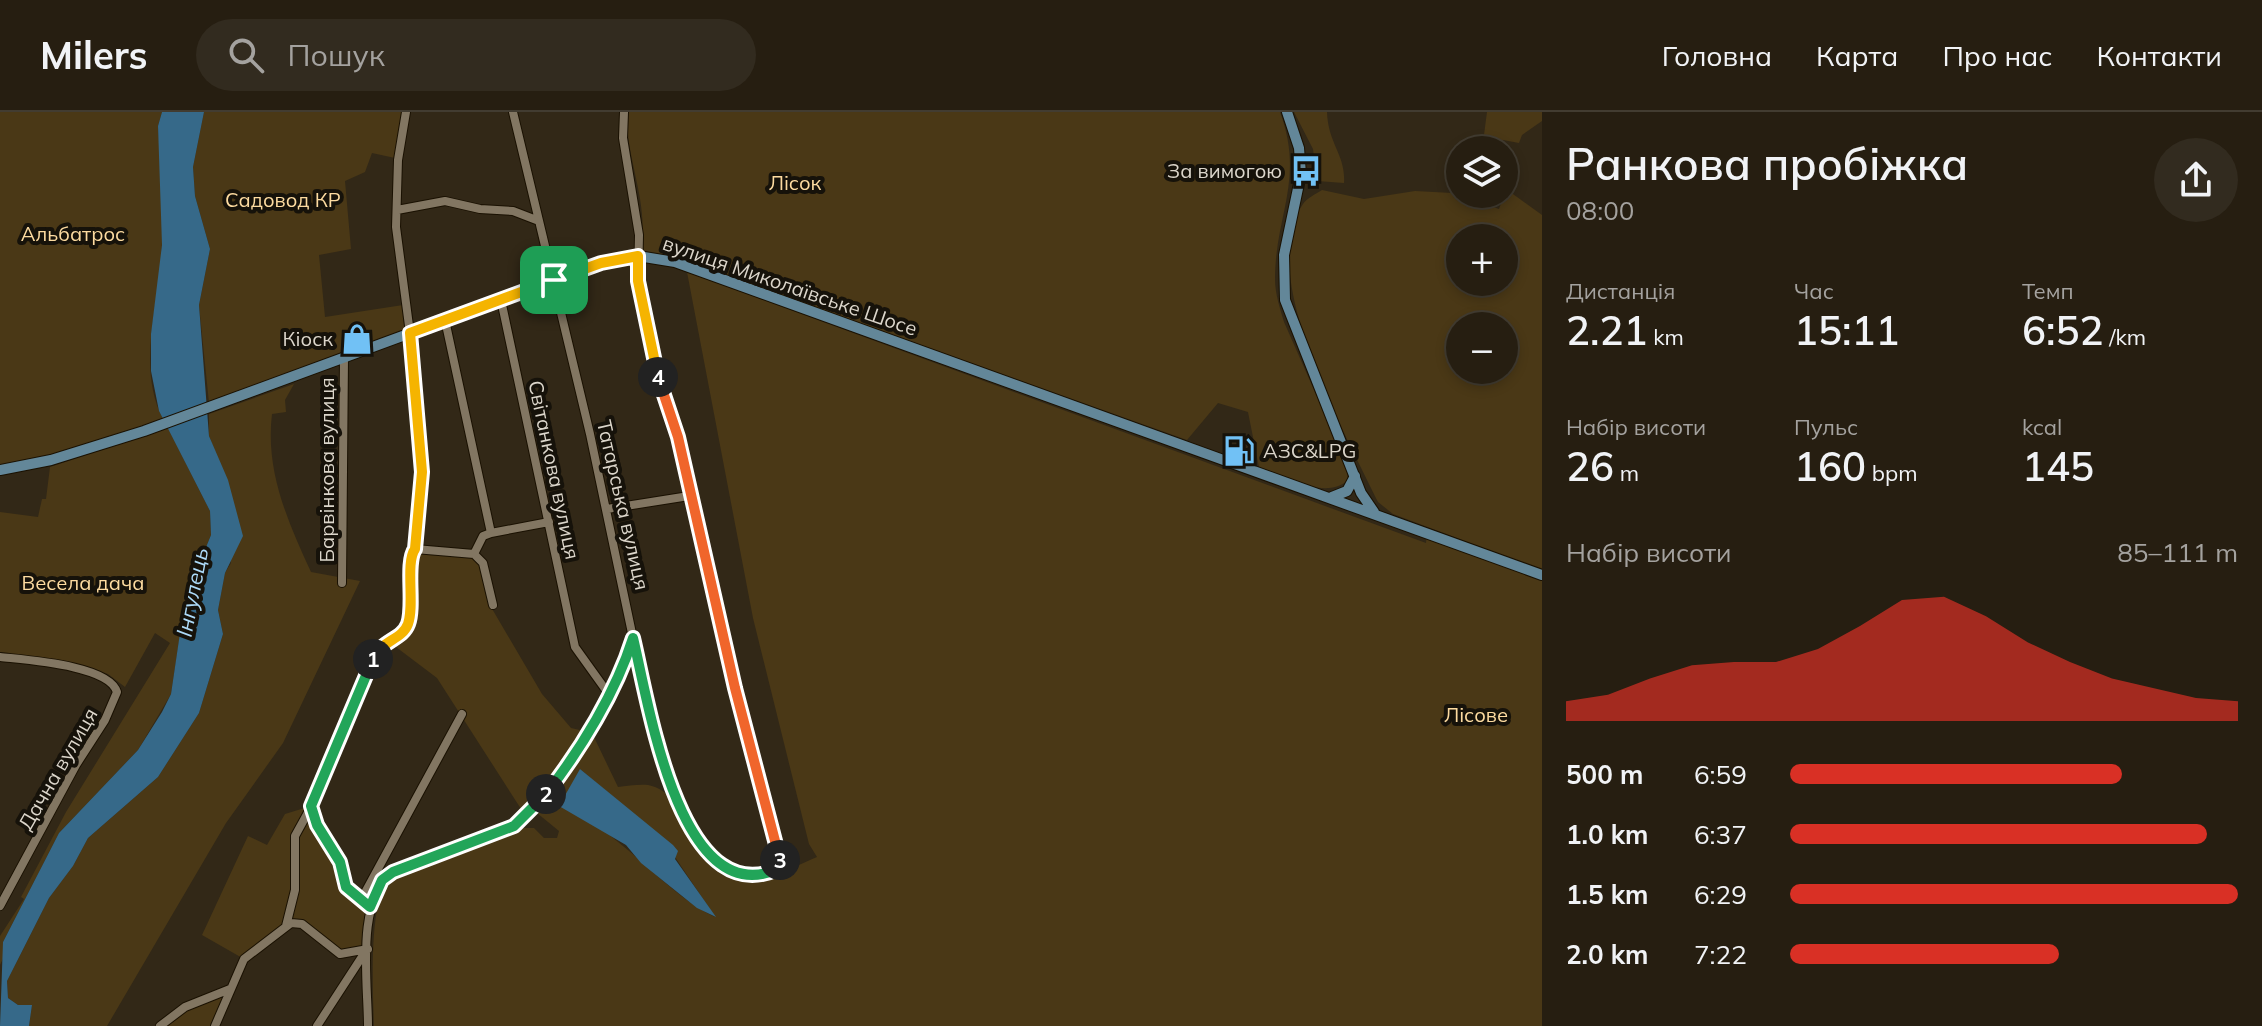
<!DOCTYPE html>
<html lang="uk">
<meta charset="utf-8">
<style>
:root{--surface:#261e11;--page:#322b1f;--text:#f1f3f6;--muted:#a4a29f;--line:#423c31;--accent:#d93025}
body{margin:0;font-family:Mulish,sans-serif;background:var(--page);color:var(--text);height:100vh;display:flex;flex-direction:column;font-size:30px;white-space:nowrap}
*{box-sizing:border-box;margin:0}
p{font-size:26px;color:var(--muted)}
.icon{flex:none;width:44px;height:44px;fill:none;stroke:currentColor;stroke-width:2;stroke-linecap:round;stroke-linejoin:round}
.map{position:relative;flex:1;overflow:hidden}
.drawer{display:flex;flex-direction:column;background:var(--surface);width:720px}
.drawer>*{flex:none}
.controls{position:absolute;left:1446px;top:24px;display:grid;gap:16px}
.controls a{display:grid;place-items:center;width:72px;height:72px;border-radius:50%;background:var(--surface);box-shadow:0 4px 12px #0003,0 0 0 2px var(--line);font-size:40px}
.pin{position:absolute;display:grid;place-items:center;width:68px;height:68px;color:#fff;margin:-34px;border-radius:16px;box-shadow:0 4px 12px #0006}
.km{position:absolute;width:40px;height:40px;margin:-20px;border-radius:50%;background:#222;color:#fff;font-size:22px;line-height:40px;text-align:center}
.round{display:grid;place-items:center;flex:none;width:84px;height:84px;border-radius:42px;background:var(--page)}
.headline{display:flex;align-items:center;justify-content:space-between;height:136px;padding:0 24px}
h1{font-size:44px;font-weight:600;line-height:60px}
.stats{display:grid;grid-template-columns:repeat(3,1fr);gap:12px;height:136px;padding:8px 24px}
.stats div{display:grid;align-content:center}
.stats b{font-size:40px;font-weight:600}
.stats small{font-size:22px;font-weight:400}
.stats p{font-size:22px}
.chart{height:224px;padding:16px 24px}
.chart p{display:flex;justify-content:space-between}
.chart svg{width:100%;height:144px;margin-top:8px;fill:var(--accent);opacity:.7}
ul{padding:0 24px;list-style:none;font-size:26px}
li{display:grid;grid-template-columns:128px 96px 1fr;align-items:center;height:60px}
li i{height:20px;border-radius:10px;background:var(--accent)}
header{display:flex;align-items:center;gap:48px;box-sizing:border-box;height:112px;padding:0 40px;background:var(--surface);border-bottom:2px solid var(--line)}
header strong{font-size:38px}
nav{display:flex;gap:44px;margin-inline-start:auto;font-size:28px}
.search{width:560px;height:72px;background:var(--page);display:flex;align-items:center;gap:20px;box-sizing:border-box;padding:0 28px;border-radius:44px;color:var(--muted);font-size:30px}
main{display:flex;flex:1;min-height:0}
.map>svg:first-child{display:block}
</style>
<header>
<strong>Milers</strong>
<div class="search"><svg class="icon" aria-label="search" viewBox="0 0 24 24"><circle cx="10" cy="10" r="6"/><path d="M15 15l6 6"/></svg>Пошук</div>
<nav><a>Головна</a><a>Карта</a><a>Про нас</a><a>Контакти</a></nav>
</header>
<main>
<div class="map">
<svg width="1542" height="914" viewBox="0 0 1542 914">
<rect width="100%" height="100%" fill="#322817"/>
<path fill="#4a3816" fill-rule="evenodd" d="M0,0H162L158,14C161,53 164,92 162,131C161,187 135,253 163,307L143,314L144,319L0,358Z
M204,0H404L395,46L372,41L365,60L345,69L351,137L319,143L325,205L403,193L406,218L369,231L362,220L349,224L345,239L209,291L199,193L210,137L195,84L193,55Z
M627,0H1280C1305,68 1275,103 1275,167C1275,182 1280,196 1284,210L1348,355L1347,369C1324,388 1284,364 1259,355L1248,300L1218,291L1187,328L675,145L640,139C651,94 625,46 627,0Z
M1294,0H1327C1328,32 1346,43 1344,71L1317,69L1313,37Z
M1487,0H1542V9L1522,23L1519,31L1503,28L1501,38H1482Z
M1506,77L1542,103V458L1393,402L1378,390C1346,322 1254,161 1303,92C1307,86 1316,82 1322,78L1364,87L1415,79L1452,81L1499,97ZM1460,126H1504V170H1460ZM1460,214H1504V258H1460Z
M687,160L1426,431L1427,421L1542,463V914H374C373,885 369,801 384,777C401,750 488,729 519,716H534L544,726H557L559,719L537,701L592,621L618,675C627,674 639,672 648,673C691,681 701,761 741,766C767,770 794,755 817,745L809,732L753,506ZM580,657L663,727L715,805C670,783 637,740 595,713Z
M294,272L285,288L286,300L272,302C265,359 288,410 311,460L360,469L283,631L226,711L107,914H29L32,893H18L8,886L7,869L49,786L73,754L88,726L158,665L199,601L223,522L218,498L225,461L231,451L217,345L209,324V302Z
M168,316L210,399L211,423L202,445L196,489L181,516L171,582L138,638L59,721L3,830L5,842L0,853V824L24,787L21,785L66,700L170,531L155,521L125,575L108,562L88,555L0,540V400L38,405L42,387H46L50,355Z
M418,438L472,444L480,452L491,495L542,582L571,616L584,619L546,677L523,700L437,566L392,532L412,513L414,448Z
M311,694L340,750L346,775L370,795L368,837L340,842L297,810L244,847L202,823L248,724L267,733L285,702Z
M230,877L215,914H160L185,895Z"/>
<path fill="#366989" d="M162,0H204L193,55L195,84L210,137L199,193L209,324L228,368L243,424L225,461L218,498L223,522L199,601L158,665L88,726L73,754L49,786L7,869L8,886L18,893H32L29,914H0L3,830L59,721L138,638L162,600L171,582L180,521L196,489L202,445L211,423L210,399L159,299L151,259V222L162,133L158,14Z
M580,657L673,733L678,739L675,747L716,805L697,796L641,751L626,733L559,694Z"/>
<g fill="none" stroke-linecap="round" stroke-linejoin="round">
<defs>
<path id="minor" d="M513,0L590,322L633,526L676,690L707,741L725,757L745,764L778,757L780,750L735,576L678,325L661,277L638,169L639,123L623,26L624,0
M397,98L445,89L480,97L513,99L539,109
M501,188L575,535L608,581
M445,208L491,421L483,424L474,442L483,451L493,493
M607,397L689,384
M491,421L549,410
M415,437L474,442
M342,471L344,246
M0,545C26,548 109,553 117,580L105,608L76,653L0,794
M361,788L462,602
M370,795L346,775L340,750L317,713L311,694L378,536L400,524L408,512L411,442L415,437L422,360L416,267L396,115L398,48L406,0
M286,814L295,778V724L311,695
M160,914L185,895L230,877
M215,914L244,847L291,811L302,812L340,842L368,837
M317,914L367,837
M368,914C368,870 355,788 393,760C426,747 488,730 514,713C557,686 617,576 633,527"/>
<path id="major" d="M1287,0L1299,36L1301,62L1284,143L1285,188L1361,381L1374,400
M0,358L51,348L144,319L601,151L638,144L675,150L1542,463
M1332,385L1347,379L1355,364"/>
</defs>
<use href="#minor" stroke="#1a1102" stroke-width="10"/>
<use href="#major" stroke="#1a1102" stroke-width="12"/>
<use href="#minor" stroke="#827662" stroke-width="8"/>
<use href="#major" stroke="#638799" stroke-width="10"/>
</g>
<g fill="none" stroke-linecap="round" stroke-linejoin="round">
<defs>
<path id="split-1" d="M373,547C382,528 402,528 408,512C415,493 405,451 415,437L422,360L410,221L554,168"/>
<path id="split-2" d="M373,547L311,694L317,713L340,750L346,775L370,795L382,768L393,760L514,714L546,682"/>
<path id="split-3" d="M546,682C581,637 616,580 633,526C648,587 679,801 778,757L780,748"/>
<path id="split-4" d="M658,265L678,325L735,576L780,748"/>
<path id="split-5" d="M554,168L601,151L638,144V169L658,265"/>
</defs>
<use href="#split-1" stroke="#fff" stroke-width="16"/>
<use href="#split-2" stroke="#fff" stroke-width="16"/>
<use href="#split-3" stroke="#fff" stroke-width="16"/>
<use href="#split-4" stroke="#fff" stroke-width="16"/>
<use href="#split-5" stroke="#fff" stroke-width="16"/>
<use href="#split-1" stroke="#f5b400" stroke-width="10"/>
<use href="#split-2" stroke="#22a559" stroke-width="10"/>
<use href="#split-3" stroke="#22a559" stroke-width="10"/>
<use href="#split-4" stroke="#f0652b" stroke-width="10"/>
<use href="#split-5" stroke="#f5b400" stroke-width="10"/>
</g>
<defs>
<symbol id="bus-bare" viewBox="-9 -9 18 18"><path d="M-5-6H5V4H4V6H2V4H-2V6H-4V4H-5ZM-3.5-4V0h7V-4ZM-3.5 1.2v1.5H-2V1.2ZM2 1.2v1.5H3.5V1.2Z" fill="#71c1f5" stroke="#16120a" stroke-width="2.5" paint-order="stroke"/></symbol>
<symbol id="shop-bare" viewBox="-9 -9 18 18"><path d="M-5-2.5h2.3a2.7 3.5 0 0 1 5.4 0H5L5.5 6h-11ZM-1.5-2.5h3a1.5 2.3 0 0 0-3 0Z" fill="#71c1f5" stroke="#16120a" stroke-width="2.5" paint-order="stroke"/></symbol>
<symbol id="fuel-bare" viewBox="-9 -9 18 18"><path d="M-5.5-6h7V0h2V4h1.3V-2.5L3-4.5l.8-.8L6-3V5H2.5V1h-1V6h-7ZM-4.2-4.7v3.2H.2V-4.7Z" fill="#71c1f5" stroke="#16120a" stroke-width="2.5" paint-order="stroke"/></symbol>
</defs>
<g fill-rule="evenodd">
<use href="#bus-bare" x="1284" y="37" width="44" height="44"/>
<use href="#shop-bare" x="335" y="205" width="44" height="44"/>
<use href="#fuel-bare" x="1217" y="317" width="44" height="44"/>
</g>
<g text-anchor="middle" stroke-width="8" stroke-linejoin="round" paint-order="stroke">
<g font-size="20" fill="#dcd6cb" stroke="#16120a" text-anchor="end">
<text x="1282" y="66">За вимогою</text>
<text x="333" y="234">Кіоск</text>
<text x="1263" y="346" text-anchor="start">АЗС&amp;LPG</text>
</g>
<g font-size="20" fill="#fddba0" stroke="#16120a">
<text x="795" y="78">Лісок</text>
<text x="283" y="95">Садовод КР</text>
<text x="73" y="129">Альбатрос</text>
<text x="83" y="478">Весела дача</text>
<text x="1476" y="610">Лісове</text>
</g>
<g font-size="20" fill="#dcd6cb" stroke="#16120a">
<text transform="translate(790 174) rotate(19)" y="7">вулиця Миколаївське Шосе</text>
<text transform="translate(327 358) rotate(-90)" y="7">Барвінкова вулиця</text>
<text transform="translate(554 358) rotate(78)" y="7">Світанкова вулиця</text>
<text transform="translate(623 393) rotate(77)" y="7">Татарська вулиця</text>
<text transform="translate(58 657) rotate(-60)" y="7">Дачна вулиця</text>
</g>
<g font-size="22" font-style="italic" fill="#addaf8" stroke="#16120a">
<text transform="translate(192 480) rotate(-79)" y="8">Інгулець</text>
</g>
</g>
</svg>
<div class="controls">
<a><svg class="icon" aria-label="layers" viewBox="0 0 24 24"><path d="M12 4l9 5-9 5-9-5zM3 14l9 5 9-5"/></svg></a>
<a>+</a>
<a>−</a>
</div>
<div class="pin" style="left:554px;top:168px;background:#1e9e55"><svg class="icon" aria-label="arrive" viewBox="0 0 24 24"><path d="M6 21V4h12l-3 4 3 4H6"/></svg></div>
<b class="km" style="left:373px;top:547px">1</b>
<b class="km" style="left:546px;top:682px">2</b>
<b class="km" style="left:780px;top:748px">3</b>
<b class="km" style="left:658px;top:265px">4</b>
</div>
<section class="drawer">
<div class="headline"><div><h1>Ранкова пробіжка</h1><p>08:00</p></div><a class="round"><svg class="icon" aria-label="share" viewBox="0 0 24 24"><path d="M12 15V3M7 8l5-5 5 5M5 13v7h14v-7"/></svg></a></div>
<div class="stats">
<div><p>Дистанція</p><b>2.21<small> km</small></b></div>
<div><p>Час</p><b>15:11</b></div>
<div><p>Темп</p><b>6:52<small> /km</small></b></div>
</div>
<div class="stats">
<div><p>Набір висоти</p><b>26<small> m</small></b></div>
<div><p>Пульс</p><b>160<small> bpm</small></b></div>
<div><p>kcal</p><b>145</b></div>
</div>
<div class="chart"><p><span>Набір висоти</span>85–111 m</p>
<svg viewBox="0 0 160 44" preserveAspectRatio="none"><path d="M0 44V38L10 36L20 31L30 27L40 26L50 26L60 22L70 15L80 7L90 6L100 12L110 20L120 26L130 31L140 34L150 37L160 38V44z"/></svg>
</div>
<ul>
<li><b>500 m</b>6:59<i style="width:74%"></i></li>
<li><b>1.0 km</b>6:37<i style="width:93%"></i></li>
<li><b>1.5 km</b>6:29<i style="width:100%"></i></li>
<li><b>2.0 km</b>7:22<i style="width:60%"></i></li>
</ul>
</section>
</main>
